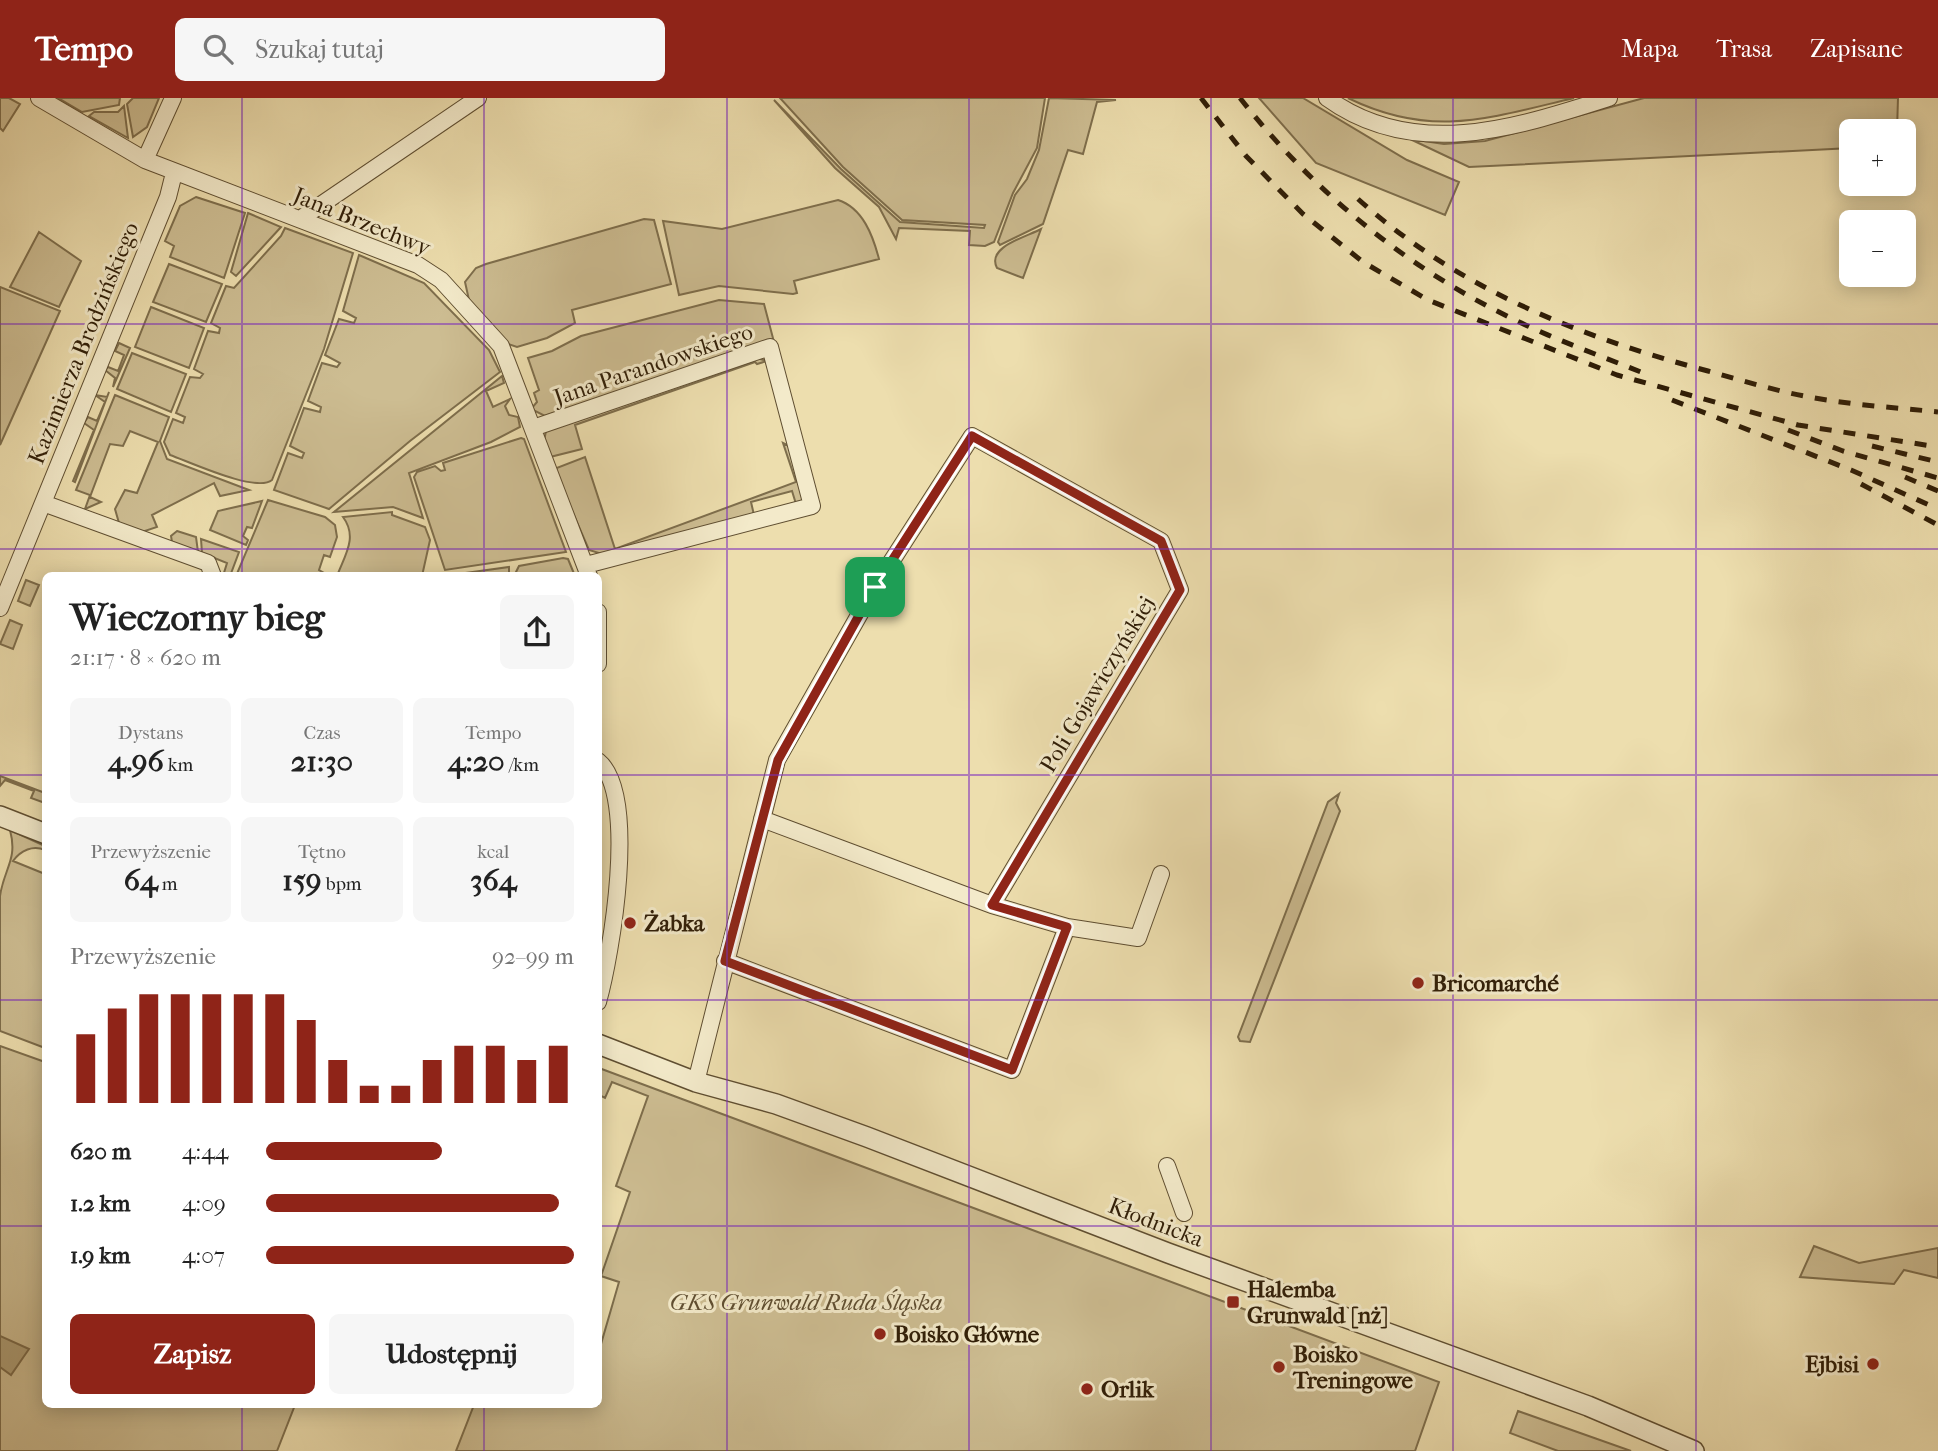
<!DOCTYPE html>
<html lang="pl">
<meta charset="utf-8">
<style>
:root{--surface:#fff;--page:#f6f6f6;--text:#222;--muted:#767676;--accent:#8f2418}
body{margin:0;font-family:"IM FELL French Canon",serif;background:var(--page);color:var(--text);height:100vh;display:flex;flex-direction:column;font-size:26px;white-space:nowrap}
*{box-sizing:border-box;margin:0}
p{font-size:23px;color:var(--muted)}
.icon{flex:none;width:38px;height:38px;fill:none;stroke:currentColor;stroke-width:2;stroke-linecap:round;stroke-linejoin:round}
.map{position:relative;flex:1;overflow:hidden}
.details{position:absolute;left:42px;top:474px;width:560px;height:836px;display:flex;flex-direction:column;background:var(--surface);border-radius:10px;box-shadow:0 4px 18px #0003}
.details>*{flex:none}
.tools{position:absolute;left:1839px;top:21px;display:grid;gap:14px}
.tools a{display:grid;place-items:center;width:77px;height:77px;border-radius:10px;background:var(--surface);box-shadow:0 4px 18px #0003;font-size:35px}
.pin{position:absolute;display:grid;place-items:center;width:60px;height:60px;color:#fff;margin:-30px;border-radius:14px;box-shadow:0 4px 10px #0006}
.round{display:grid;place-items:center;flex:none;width:74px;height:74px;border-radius:10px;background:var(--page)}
.overview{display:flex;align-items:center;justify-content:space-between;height:119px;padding:0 28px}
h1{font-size:38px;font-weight:800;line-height:52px}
.figures{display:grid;grid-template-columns:repeat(3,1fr);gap:10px;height:119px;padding:7px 28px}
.figures div{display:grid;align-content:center;border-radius:10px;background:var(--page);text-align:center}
.figures b{font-size:30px;font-weight:800}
.figures small{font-size:19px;font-weight:400}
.figures p{font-size:19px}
.chart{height:196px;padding:14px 28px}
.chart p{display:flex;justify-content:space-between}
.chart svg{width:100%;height:126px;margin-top:7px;stroke:var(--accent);stroke-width:6}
.action{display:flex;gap:14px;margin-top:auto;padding:14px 28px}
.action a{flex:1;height:80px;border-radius:10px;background:var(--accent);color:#fff;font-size:28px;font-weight:800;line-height:80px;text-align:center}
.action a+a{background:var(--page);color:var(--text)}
ul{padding:0 28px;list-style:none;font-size:23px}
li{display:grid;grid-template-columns:112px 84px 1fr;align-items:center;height:52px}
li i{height:18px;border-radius:9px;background:var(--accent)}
header{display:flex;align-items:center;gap:42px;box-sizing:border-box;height:98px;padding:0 35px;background:var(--accent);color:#fff}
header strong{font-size:33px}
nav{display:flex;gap:38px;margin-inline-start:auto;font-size:24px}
.search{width:490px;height:63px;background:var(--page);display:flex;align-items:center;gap:18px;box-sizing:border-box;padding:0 24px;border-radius:10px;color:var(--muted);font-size:26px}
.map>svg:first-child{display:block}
</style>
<header>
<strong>Tempo</strong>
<div class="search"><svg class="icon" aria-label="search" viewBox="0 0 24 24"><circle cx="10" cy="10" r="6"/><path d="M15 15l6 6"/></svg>Szukaj tutaj</div>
<nav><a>Mapa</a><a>Trasa</a><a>Zapisane</a></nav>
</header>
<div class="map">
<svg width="1938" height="1353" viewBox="0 0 1938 1353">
<rect width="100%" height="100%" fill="#eddeae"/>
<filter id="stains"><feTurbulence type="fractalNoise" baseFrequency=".00286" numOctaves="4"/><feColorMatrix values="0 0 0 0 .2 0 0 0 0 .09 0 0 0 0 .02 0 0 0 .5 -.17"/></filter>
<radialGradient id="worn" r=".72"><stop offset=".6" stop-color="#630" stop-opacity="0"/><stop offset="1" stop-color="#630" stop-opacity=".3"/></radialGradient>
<path fill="#cdbd92" stroke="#7e6e4c" stroke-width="2" d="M0,0H9L20,6L3,33L0,30Z
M58,0H120L119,7L82,14Z
M133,0H159L147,29L133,39L127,6Z
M780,0H1045L1037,50L1013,95L994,144L985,148L969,147L970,133L899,130L896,141L879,109L835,70L774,2L841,71L900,124L984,130L985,127L902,122L843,69Z
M1049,0L1116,2L1097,4L1083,56L1068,52L1043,126L1000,147L998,144L1015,97L1027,81L1039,52Z
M1259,0H1303L1407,62L1459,84L1445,117L1316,65Z
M1348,0H1574C1489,20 1432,41 1348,0Z
M1644,0H1898L1897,33H1852L1851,50L1469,69L1410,41L1444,46L1485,43Z
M124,8L128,40L89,18L94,14H118Z
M196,99L245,115L224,180L170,159L174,148L165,143L180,108Z
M838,102C863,110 873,138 879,161L794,183L797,195L793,196L719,188L679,197L663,123L722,131Z
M248,115L281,129L236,178L231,174Z
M644,121L654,122L671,186L572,212L575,225L547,240L517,249L508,246L469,202L465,184L476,170L486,166Z
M285,130L353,155L324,251L272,382C256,395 190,364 170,357L164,344L173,321L183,325L185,319L176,315L190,279L200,280L203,276L194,271L208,233L219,235L220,230L211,225L226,188L234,190L281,138Z
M1041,131L1023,180L997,170C986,149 1026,139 1041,131Z
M39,134L81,163L59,209L10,189Z
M359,157L424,185L489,252L500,274L410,343L329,411L274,392L288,355L302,360L304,355L290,348L304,310L320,314L321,309L308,303L322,265L337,269L340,265L325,257L339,221L354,225L356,220L343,213Z
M169,166L222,186L206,224L153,204Z
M0,189L60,213L0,347Z
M719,202L764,206L774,244L545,318L531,311L537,304L534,295L539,292L528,260L552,253L581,238Z
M151,209L204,230L189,270L135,249Z
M119,245L130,250L113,289L115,280L105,272L108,269L118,273L124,257L115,253Z
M132,255L186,276L171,314L117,291Z
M757,260L767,263L757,266L755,264L575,327L582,351L550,359L544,343L546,333Z
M502,278L504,285L486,293L493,309L510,301L505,308L509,317L518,319L520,329L491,344L409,375L423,420L393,409L334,414Z
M109,294L75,384L73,383L94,332L84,325L88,319L97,323L105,304L95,297L107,299Z
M115,297L169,319L160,343L167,361L249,392L220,398L214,385L152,417L157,429L142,434L119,425L115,411L125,392L137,395L158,344L130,333L123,348L110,346L90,399L101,404L85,411L90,397L76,392Z
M521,340L524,341L566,454L445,472L414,379L417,374L435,368L441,373L445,372L443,365Z
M783,345L791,349L804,395L801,404L796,406L792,393L751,404L754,417L602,456L589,452L554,371L585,359L615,451L796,384Z
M268,402L325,419L335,427L337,439L330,459L324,457L319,472L324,475L323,478H236Z
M262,403L252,430L247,429L243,438L248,442L246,447L210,432L218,413Z
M392,414V417L425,429L430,442L422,478H337C345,457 358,439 343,419Z
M177,433L196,439L198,454L172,444L171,438Z
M201,441L239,454L230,478H223L227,465L202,455Z
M563,460L568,461L575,478H514L519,468Z
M509,469V478H444Z
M26,482L39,487L30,508L18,503Z
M10,522L22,527L13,551L0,546Z
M0,678L45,695V705L31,700L34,693L5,682L0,688Z
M1339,696L1336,705L1340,713L1250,944L1240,943L1238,939L1328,704Z
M10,732L45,748V752C33,747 21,752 13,763L45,776V950L0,933C0,893 0,836 0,798C4,770 18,762 10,732Z
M0,948L45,964L46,1307H295L277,1353H0Z
M599,970L1439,1284L1415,1353H456L474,1307H598L599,1253L619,1184L601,1178L630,1094L616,1088L648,998L612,984L605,1000L599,997Z
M1814,1148L1859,1165L1938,1150V1180L1904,1172L1894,1186L1800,1179Z
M1518,1313L1631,1353H1558L1510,1335Z"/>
<path fill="#ad9d75" stroke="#7b6a49" stroke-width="2" d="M0,1238L29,1251L11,1277L0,1269Z"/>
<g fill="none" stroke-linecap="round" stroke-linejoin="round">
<defs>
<path id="minor" d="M39,0L145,62L418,167L441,182L501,248L589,478
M1327,0C1414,63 1515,30 1609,0
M145,62L173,0
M300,121L478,0
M533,330L770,249L812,408L586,467
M43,405L208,465L213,478
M0,510L168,99L174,75
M598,514V566
M598,663C639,696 611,858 598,904
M762,721L992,807L1067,829L1138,840L1161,776
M725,863L1012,972L1067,829
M696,984L777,662L875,489L972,338L1161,443L1180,492L992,807
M1167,1068L1184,1115"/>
<path id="tertiary" d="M0,718L46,736
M598,946L696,984L776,1006L867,1039L1168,1155L1588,1308L1694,1353"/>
</defs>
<use href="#minor" stroke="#5f4e31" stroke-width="18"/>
<use href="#tertiary" stroke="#5f4e31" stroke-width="22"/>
<use href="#minor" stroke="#f3eaca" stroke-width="16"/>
<use href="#tertiary" stroke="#f3eaca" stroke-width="19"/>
<path stroke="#301e07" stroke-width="5" stroke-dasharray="12 12" stroke-linecap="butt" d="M1201,0L1246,58L1303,116L1363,164L1428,202L1617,277L1798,327L1938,349
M1240,0C1312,92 1404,168 1509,219C1555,242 1604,259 1651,278
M1358,101C1458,191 1580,239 1708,273C1747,284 1786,296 1827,302C1864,308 1901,310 1938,314
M1672,302L1851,372L1938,411
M1788,332L1843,353L1938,380
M1872,348L1938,364
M1905,379L1938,393
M1861,386L1938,427"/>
</g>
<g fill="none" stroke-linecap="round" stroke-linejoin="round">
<defs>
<path id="route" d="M972,338L1161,443L1180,492L992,807L1067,829L1012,972L725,863L778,662L875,489Z"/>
</defs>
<use href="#route" stroke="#fff" stroke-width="14"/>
<use href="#route" stroke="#8f2418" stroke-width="9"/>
</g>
<path fill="none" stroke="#7b2cbf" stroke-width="2" stroke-opacity="0.55" d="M242,0V478M484,0V478M727,0V1353M969,0V1353M1211,0V1353M1453,0V1353M1696,0V1353M0,226H1938M0,451H1938M0,677H46M598,677H1938M0,902H46M598,902H1938M0,1128H46M598,1128H1938M242,1307V1353M484,1307V1353"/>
<g fill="#8f2418" stroke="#f3eaca" stroke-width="2.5">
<circle cx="630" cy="825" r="7"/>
<circle cx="1418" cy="885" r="7"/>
<rect x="1226" y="1197" width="14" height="14" rx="3.5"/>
<circle cx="880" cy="1236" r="7"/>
<circle cx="1873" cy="1266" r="7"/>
<circle cx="1279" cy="1269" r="7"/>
<circle cx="1087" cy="1291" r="7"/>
</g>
<g text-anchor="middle" stroke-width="6" stroke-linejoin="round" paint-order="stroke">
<g font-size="23" fill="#301e07" stroke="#f3eaca">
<text transform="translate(362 123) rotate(22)" y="8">Jana Brzechwy</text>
<text transform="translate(83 245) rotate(-68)" y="8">Kazimierza Brodzińskiego</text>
<text transform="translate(653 266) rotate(-19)" y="8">Jana Parandowskiego</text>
<text transform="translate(1097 586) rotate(-59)" y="8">Poli Gojawiczyńskiej</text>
<text transform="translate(1156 1124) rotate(21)" y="8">Kłodnicka</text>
</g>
<g font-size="23" font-weight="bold" fill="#301e07" stroke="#f3eaca" text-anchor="start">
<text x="644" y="833">Żabka</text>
<text x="1432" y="893">Bricomarché</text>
<text x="1247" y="1199">Halemba<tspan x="1247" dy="26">Grunwald [nż]</tspan></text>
<text x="894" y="1244">Boisko Główne</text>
<text x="1293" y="1264">Boisko<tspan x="1293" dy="26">Treningowe</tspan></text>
<text x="1859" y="1274" text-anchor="end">Ejbisi</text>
<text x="1101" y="1299">Orlik</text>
</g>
<g font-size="23" font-style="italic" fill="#5f4e31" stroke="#f3eaca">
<text x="806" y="1212">GKS Grunwald Ruda Śląska</text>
</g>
</g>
<rect width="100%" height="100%" filter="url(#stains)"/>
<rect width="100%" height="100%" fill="url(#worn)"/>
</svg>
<div class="tools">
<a>+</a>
<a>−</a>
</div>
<div class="pin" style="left:875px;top:489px;background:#1e9e55"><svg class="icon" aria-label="arrive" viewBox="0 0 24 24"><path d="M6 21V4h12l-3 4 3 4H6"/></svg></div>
<section class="details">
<div class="overview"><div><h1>Wieczorny bieg</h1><p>21:17 · 8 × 620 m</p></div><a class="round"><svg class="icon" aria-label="share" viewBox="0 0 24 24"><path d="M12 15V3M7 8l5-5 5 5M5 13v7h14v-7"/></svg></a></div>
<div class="figures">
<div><p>Dystans</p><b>4.96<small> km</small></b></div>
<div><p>Czas</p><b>21:30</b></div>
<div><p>Tempo</p><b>4:20<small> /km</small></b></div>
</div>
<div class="figures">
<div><p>Przewyższenie</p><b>64<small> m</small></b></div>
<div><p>Tętno</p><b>159<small> bpm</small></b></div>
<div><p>kcal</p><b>364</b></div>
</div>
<div class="chart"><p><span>Przewyższenie</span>92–99 m</p>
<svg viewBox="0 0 160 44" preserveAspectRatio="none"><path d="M5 44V20M15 44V11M25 44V6M35 44V6M45 44V6M55 44V6M65 44V6M75 44V15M85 44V29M95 44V38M105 44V38M115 44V29M125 44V24M135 44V24M145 44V29M155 44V24"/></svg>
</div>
<ul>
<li><b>620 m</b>4:44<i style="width:57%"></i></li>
<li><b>1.2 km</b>4:09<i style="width:95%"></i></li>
<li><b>1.9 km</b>4:07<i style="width:100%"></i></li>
</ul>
<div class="action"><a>Zapisz</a><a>Udostępnij</a></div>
</section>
</div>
